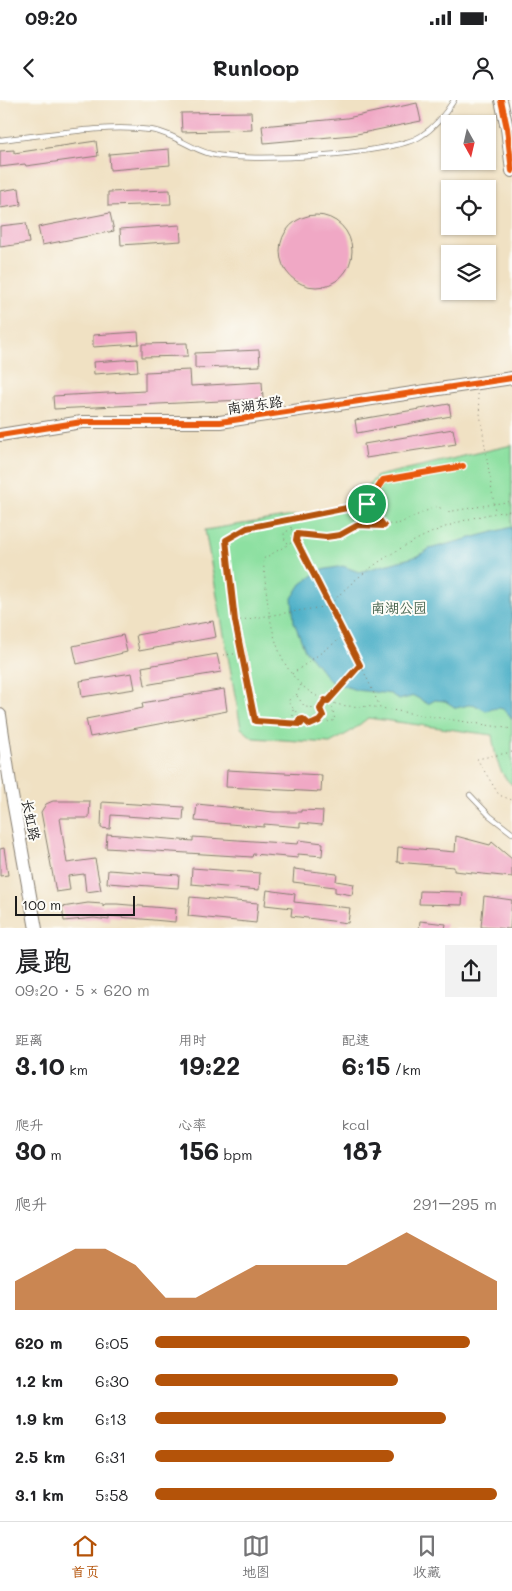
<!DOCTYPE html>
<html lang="zh">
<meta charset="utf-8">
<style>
:root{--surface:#fff;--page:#f2f2f2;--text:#202124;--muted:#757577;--line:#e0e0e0;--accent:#b45309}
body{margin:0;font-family:Mali,"LXGW WenKai TC",sans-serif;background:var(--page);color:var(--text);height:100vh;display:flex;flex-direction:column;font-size:19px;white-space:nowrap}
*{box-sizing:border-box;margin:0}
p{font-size:16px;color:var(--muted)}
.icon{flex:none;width:28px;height:28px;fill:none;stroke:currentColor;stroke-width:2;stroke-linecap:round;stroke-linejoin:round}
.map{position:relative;height:828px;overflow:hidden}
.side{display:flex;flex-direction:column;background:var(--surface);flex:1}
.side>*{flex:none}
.needle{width:32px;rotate:172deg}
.fabs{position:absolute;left:441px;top:15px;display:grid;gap:10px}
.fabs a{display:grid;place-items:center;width:55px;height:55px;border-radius:0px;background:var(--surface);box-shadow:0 1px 4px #0004;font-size:25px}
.scale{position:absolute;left:15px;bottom:12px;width:120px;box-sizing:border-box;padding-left:5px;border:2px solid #1c1c1c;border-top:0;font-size:14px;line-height:18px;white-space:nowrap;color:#1c1c1c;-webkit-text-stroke:4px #fdfcf7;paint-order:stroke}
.pin{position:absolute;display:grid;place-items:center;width:42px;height:42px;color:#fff;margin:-21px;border:2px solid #fff;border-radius:50%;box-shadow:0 1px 5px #0007}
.round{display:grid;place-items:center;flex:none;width:52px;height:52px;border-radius:0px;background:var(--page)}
.headline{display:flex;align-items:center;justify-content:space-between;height:85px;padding:0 15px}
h1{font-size:28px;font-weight:700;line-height:38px}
.stats{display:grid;grid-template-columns:repeat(3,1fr);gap:8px;height:85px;padding:5px 15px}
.stats div{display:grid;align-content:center}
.stats b{font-size:25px;font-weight:700}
.stats small{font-size:14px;font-weight:400}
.stats p{font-size:14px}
.chart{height:140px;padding:10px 15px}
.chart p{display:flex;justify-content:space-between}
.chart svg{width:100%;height:90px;margin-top:5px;fill:var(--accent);opacity:.7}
ul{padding:0 15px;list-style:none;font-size:16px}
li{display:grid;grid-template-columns:80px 60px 1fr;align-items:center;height:38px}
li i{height:12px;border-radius:6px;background:var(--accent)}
.status{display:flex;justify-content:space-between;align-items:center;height:35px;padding:0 25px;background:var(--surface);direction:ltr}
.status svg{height:14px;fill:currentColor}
header{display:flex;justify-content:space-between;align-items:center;height:65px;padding:0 15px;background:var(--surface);font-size:22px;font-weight:700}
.tab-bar{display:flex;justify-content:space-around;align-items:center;height:70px;border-top:1px solid var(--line);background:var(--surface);font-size:14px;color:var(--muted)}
.tab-bar a{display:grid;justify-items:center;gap:2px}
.tab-bar .current{color:var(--accent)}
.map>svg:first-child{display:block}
</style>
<div class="status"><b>09:20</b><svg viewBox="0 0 49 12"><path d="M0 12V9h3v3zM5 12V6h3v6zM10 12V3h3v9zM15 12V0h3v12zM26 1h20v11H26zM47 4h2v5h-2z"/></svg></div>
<header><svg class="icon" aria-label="back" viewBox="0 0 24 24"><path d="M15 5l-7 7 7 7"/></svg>Runloop<svg class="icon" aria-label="person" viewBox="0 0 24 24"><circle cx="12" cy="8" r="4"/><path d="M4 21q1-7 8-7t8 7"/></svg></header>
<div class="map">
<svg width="512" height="829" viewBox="0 0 512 829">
<rect width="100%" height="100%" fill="#fdfcf7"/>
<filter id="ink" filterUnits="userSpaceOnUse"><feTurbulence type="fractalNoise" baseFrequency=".02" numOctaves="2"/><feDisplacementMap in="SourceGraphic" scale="10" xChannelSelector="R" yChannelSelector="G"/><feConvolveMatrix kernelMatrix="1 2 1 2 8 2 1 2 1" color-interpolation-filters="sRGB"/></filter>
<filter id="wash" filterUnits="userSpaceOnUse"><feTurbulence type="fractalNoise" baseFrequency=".0096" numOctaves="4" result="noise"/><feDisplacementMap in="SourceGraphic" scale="20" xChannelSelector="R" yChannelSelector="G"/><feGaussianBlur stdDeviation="1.12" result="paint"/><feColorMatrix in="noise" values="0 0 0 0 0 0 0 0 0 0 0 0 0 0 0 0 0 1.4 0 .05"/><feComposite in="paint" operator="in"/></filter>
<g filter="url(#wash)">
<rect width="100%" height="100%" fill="#f0e1c3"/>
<path fill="#8de0a1" stroke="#547e5e" d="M512,345V685C497,672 495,653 492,635L368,618L350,632L330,643L253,638L241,628L205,430L348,407L377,376Z"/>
<path fill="#47adc6" stroke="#326471" d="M512,427V619C504,607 500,606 486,611L473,604L456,608L445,601L435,600L428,604L414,596L399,600L391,594L356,590L330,581L305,550L294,522L292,498L301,484L321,470L343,466L359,472L418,456L429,449Z"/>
<g id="blocks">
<path fill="#f0a8c5" d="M417,3L421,21L352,35L264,43L262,26L347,18Z
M251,12L252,30L182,32L181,13Z
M96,41L98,56L26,66L25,64L0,67V51L14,50V53Z
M169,49L170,65L110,70L109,54Z
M19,88L21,105L0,108V91Z
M170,90L171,104L108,106V92Z
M110,113L114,131L42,145L38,127Z
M280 151a36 36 0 1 1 72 0a36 36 0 1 1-72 0Z
M26,123L29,143L0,147V126Z
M180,125L181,141L121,145L120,129Z
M138,232L139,244L93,247V235Z
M187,243L188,256L142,257V244Z
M259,250L260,266L195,268V253Z
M137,259L138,271L94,274L93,262Z
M190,270L191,286L262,282L263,299L54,309L53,296L145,291V272Z
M449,304L451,316L357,333L355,320Z
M453,329L456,344L366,358L364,344Z
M213,521L216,537L139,551L136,535Z
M123,535L127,552L77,564L73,546Z
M217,554L221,572L145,585L142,567Z
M132,573L135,589L82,597L80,581Z
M224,589L227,611L90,637L86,619L143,608L142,603Z
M227,670L322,675L321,692L226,687Z
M53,701H90L89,718H60L67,763L95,759L101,790L86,792L84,774L68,776L70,790L56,792L41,712L46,704Z
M102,702L184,707L183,720L111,715L110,729L101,728Z
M197,704L274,712H301V710L323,711L322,725L300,723V727L264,724V727L195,721Z
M107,734L193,741V737L298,744L299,740L323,743L322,756L298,754V758L253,754L252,757L106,748Z
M456,736L490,745L492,742L512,759V777L454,771V767L397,762L398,747L455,752Z
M4,748L8,775L0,776V749Z
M192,768L260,773L259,790L191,784Z
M294,769L337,774L336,781L354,784L352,795L335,792V787L293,782Z
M108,770L179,775L178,788L107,783Z
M267,790L295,794L294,802L350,808L348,823L291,816L292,808L265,805Z
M420,791L463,792L462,805L419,804Z
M484,796L512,800L510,829L481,827Z
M190,797L258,803L256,823L188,816Z
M88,803L103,804V807L105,804H117L176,809L175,822L109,816V820L94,818L64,821L62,807Z
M420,821L446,824L445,829H419Z"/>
</g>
</g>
<g filter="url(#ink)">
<use href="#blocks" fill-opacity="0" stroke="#867e70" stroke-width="1"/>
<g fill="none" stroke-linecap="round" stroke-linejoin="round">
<defs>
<path id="lane" d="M0,40C50,35 102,24 151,30C173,33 190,49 211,54C247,63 392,55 421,36C434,28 446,13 454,0
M470,695L490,716L512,733"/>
<path id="secondary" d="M501,0L507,28L512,71
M0,335L82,322H220L512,278
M0,615L11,690L36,829"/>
</defs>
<use href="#lane" stroke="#867e70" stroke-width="6"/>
<use href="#secondary" stroke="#867e70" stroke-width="14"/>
<path stroke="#867e70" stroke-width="1" stroke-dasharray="1 4" stroke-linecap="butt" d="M477,294L495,411
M367,404L384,425
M291,428V419
M297,434L326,437L340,435L358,425L398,424L437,406L447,412L512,401
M288,443L285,441L284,433L291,429L297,434L296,439
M235,521L329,506L296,440L263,459C269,514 270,585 336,604C350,608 366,605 381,608C424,616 468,622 512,629
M223,555L243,553
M292,574L344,536
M301,585L296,596L291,597L288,602L297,613L301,623C310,628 317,624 323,616
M297,596L305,607L319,608
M324,600L320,609L324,619L329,622L335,620L331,603
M328,601L360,565
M380,607L365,574L329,506C371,457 448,416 512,411
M293,610V618L305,619L310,625
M512,652L477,659L499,695L512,700"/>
<use href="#lane" stroke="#fff" stroke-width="4.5"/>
<use href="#secondary" stroke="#fff" stroke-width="12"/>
<defs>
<path id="cycleway" d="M501,0L507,28L512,71
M0,335L82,322H220L512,278
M301,624L255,621L243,553L235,521L226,440L247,428L367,404L383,380L463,366"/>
</defs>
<use href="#cycleway" stroke="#fdfcf7" stroke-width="9"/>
<use href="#cycleway" stroke="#e8590c" stroke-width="6"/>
</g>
</g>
<g fill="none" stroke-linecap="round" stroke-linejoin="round" filter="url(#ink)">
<defs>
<path id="route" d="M367,404L384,426L358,425L340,435L326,437L297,434L296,440L360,565L328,601L325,600L320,609L323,616L319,621L310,625L303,619L299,620L301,624L255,621L235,521L226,440L247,428Z"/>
</defs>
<use href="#route" stroke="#fff" stroke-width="10"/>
<use href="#route" stroke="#b45309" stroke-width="6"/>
</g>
<g text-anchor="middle" stroke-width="4" stroke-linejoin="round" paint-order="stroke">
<g font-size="14" fill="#1c1c1c" stroke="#fdfcf7">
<text transform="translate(255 305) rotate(-8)" y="5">南湖东路</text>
<text transform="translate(31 720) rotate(79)" y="5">长虹路</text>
</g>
<g font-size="14" fill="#44614b" stroke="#fdfcf7">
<text x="399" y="513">南湖公园</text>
</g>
</g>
</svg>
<div class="fabs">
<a><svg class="needle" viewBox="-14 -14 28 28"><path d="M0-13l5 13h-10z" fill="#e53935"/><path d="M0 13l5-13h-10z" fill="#757577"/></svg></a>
<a><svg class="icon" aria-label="locate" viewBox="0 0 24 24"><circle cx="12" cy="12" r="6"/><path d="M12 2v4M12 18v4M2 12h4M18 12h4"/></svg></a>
<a><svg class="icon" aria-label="layers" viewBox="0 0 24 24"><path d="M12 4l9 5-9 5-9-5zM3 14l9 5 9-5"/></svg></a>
</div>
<div class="scale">100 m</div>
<div class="pin" style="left:367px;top:404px;background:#1e9e55"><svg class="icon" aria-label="arrive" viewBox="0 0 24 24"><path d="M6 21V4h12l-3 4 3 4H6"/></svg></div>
</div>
<section class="side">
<div class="headline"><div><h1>晨跑</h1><p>09:20 · 5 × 620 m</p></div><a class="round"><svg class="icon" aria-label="share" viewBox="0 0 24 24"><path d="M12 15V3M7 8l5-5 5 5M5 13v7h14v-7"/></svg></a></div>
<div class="stats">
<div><p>距离</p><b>3.10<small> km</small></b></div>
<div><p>用时</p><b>19:22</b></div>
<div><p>配速</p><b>6:15<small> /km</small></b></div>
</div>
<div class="stats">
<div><p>爬升</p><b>30<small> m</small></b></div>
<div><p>心率</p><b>156<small> bpm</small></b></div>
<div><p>kcal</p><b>187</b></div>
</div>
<div class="chart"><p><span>爬升</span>291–295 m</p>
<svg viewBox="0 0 160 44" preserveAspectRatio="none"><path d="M0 44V30L10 22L20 14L30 14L40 22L50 38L60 38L70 30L80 22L90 22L100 22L110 22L120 14L130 6L140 14L150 22L160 30V44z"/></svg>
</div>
<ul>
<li><b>620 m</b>6:05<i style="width:92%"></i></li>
<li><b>1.2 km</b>6:30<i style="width:71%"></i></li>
<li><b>1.9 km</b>6:13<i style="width:85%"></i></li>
<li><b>2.5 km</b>6:31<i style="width:70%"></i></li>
<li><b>3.1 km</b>5:58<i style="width:100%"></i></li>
</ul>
</section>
<nav class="tab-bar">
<a class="current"><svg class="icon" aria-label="home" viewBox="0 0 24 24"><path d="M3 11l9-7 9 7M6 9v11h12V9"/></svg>首页</a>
<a><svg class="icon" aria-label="map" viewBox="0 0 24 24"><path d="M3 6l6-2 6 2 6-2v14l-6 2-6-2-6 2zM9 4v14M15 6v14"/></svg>地图</a>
<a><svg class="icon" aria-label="saved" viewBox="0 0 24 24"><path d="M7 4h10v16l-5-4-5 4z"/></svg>收藏</a>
</nav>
